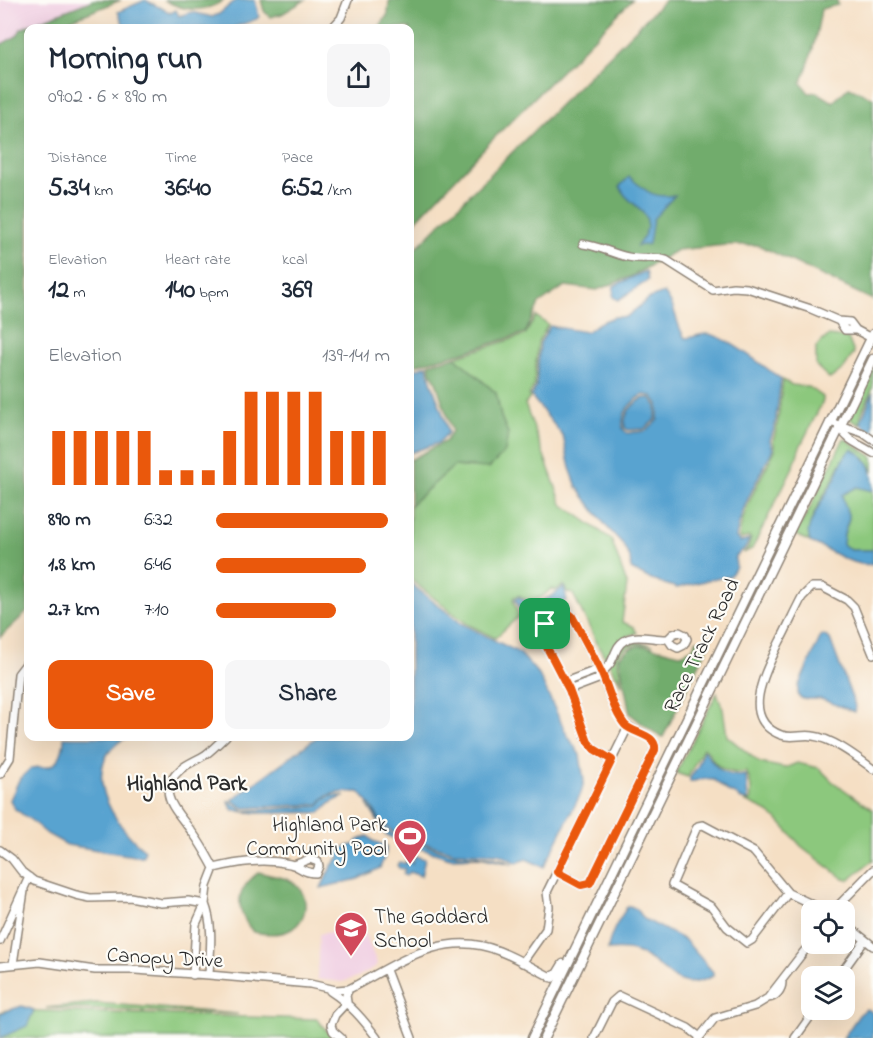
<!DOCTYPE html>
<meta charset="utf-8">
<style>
:root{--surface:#fff;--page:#f6f6f7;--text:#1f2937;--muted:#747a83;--accent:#ea580c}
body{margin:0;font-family:"Indie Flower",sans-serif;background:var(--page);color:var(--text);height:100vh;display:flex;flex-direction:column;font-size:22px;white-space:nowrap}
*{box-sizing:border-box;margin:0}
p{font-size:20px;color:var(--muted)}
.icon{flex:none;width:33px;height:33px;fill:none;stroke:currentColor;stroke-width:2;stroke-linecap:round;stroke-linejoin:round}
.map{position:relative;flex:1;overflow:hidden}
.sheet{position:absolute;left:24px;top:24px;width:390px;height:717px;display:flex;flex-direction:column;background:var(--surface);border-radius:12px;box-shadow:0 6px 24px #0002}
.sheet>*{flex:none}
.buttons{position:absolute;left:801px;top:900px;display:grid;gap:12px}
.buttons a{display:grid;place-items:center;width:54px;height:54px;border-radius:12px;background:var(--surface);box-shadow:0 6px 24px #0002;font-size:30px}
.pin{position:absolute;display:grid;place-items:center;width:51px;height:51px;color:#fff;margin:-26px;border-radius:12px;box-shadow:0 3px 9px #0006}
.round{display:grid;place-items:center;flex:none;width:63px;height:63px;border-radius:12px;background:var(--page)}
.head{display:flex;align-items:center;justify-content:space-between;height:102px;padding:0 24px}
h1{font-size:33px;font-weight:800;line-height:45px}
.figures{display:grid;grid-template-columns:repeat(3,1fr);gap:9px;height:102px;padding:6px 24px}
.figures div{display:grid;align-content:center}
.figures b{font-size:26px;font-weight:800}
.figures small{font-size:16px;font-weight:400}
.figures p{font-size:16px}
.chart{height:168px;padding:12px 24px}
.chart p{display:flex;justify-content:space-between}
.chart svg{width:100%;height:108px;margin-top:6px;stroke:var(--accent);stroke-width:6}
.action{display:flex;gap:12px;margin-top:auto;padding:12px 24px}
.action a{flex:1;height:69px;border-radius:12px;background:var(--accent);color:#fff;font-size:24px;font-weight:800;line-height:69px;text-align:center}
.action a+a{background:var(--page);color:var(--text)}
ul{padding:0 24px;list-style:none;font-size:20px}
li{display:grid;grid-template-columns:96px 72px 1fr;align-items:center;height:45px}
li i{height:15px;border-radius:8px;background:var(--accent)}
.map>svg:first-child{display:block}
</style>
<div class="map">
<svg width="873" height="1038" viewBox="0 0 873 1038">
<rect width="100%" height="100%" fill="#fdfcf7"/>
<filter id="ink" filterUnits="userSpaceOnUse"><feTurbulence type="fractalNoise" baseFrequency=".0167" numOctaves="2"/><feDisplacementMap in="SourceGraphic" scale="12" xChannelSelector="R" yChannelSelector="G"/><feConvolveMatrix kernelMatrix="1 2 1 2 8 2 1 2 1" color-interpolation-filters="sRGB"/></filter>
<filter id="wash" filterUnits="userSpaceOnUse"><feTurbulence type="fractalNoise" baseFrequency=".008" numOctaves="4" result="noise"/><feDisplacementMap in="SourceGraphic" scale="24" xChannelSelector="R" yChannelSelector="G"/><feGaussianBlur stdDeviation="1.35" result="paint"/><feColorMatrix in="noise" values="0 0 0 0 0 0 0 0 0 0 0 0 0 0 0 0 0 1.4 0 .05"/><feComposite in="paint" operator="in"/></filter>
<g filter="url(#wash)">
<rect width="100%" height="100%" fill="#f5dfc4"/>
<path fill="#f1d0e3" d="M0,0H115L28,28L0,48Z
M362,927L377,963L375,967L357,977L342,982L317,979L319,934Z"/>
<path fill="#8cc87d" stroke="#5c7a54" stroke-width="1.5" d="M536,316L548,325L538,342L534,386L529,395L530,398L525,404L562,504L611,539L627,584L622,622L633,626L637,633L627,636L629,642L635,641L653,645C638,642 625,643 617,658L622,685L599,647L573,594L567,592L564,585L556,590L551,589C540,599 532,606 519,595L514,597L513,600L519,616L495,638L467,624L410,579V505L454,466L473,468L508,433L501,417L496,393L455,357L525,335Z
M828,336L848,338L854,353L844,368L830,379L816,366V347Z
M873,369C873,374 873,380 873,385C871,399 859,410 860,425L850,419L852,411Z
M783,380L792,385L809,387L823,397V401L799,449L795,463L752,549L743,553L748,548L751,539L749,537L741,539L739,537C742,509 762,476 775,450L773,440L777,427Z
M844,438L873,457V471L864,457L840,464C832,489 804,515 810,542L794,534L806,516Z
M857,487L873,491V550H850L843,544L844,534L849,518L841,495Z
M717,693L723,709L727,736L760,763L785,768L797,763L819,768L832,781L873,810V860L849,880L844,879L801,846L777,819L764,810L744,801L750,802C752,792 751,780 746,772C733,775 719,770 712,759C709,753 708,751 703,748L688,777L676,773Z
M95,1003L238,1014L46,1008Z
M7,1010L317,1019L333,1038H0V1012Z"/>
<path fill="#71ac6c" stroke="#4e6c4c" stroke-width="1.5" d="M93,0H121L50,28H28V611L0,637V45L17,36L21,29L27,26Z
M164,0H224C204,14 184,11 164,0Z
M261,0H305L282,14L270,17L264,11Z
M389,0H632L491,141L410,227V28H379L388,14Z
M665,0H837L838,5L821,9C817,34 812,59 801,83L809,93L817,92L833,102L849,87L873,98V300L758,245H726L677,250L632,276L597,290L565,286L539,304L525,333L461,353L410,366V254Z
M455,357L496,393L501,417L508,433L505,452L489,468L454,466L410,505V460L446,441L452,431L435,379L431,374L429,364Z
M697,640L709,645L663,737C651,732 641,722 630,714L619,658C636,635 659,651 681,654L692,649Z
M259,872C269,876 282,876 291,881C310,892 310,919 290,930C279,936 264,934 253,932C234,909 235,890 259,872Z"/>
<path fill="#59a3d0" stroke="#42677e" stroke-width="1.5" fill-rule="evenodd" d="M145,0L171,13L176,10L179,16L192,12L212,17L219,14L236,0H255L259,16L257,19L232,28H125L118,12Z
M629,177C646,190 651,199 675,195L653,219L649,244L637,246C666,210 625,207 620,186Z
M646,271L648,280L646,282L618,300L613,297L614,286Z
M664,293C677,307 675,324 685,338C693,338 702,333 708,334C726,336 765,367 781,379L775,426L770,440L773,449C759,477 740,508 736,538L741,542L749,540L746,547L735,557L736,567L730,576L712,579L677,588L652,580L631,569L630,558L622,543L606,526L577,487L570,468L563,436L531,396L536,387L540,343L550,326L586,332L599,323L614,317H626L650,298ZM643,395L652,396L658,404V420L645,431L627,433L623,429C621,413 629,403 643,395Z
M427,365C431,389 444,410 448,433L438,443L410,453V371Z
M873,392V432L863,426L861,421Z
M644,398H651L656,405V419L644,429L628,430L625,428C623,413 632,404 644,398Z
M852,449C872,459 873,471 873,491L857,487L842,495L849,518L844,534L843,544L850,550H873V564C852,568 830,549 810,542C809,537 807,533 809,528C815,509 827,494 836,477C841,466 842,456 852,449Z
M410,583L462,624L520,653L539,675L566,733L580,755L584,781L581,793L544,867L526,859L517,863L499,854L454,852L425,843L414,842L394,833L380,820L372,807L359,792C345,793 327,790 319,804L244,808L232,800L317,737L410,736Z
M564,587L567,600L525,622L523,621L522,613L515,599L519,597C534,611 550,597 564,587Z
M823,635L830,639L855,706V712L821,699H803L798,696V687L821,636Z
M64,737H127C76,764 112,825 145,850L143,856H134L67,845L47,834L32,821L15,809L10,800L19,780L31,768C37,767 40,767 46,767C60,766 64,748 64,737Z
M703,751H705C714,767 726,779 746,775L748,800L741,799L734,793H730L714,780L702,779L690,782V778L698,766Z
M332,796H345L332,802L320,813C291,811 261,816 233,810L228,800L244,811L319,806L323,800Z
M367,804C376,814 381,827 393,835C403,842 413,843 424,845C434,847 444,853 455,854C477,857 493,854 513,864L480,857L450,858L403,843L386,835Z
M368,836L373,841L386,846V853L380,868L358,879L321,888L331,867L339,857L338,849L357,844V841Z
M415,856L425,859L421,876L409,872L406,876L403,874L405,869L399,868L397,865L400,862L406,864V858L408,857L412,864Z
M630,906L637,909L644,919L685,940L713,972V976C676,995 670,969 641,954C631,949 620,949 608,950C609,935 619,920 627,907Z
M22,1006L34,1010L27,1026L0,1038V1013Z
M866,1009L871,1011L873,1015V1038H843L859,1015Z"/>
</g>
<g filter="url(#ink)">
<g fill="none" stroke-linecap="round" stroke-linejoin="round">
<defs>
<path id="minor" d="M332,28L341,18L348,0
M583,244C599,246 613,254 628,257C641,260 653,256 666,260L713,290L733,287L747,288L811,309L839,321L850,322L856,330
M839,321L845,330H856L871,338
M830,422L863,433L873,440
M841,427C845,441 862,445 873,453
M873,654L854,607L847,600L822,587H812L802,597C794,612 787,628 779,643C767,669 738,719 781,735C792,739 802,734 813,736C832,738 858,758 873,769
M565,682L594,671L601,672
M569,690L598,679C601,672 605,670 610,664C613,659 615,652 618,647C629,630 651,640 668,639L672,645L678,648L684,645L687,639L685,635L679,632L673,634L668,639
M0,774L10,758L18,674L28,661
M703,825L754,852L788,893L752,940L747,943L727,927L712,907L672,885L696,829L698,826Z
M0,850L12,859L22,872L34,881L76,895L90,898L130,897L161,903L188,901L205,904
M214,868C239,862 264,858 290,864C301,866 301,873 316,873L319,866L318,862L310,859L294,865
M557,872L581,885L590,883L655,749C657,733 631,733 622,721C613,708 608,689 602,674C593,654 582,635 572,616L568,613C555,617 542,621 541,636L569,690L588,742L594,749L612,760
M788,893L824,910
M804,901L813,910
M205,904C214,927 210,951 209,975
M834,910L873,870
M844,923L873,946
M0,941L29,877
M522,963L546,929L549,907L547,892L628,727
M13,964L24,891
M0,966L40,962L95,970H135L209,975L310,984L336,990L349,989C397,964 443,928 499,951C517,958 535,969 553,978
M386,970L412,1038
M193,975L196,924L205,904L207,886L214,868C207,855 200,842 192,832C178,812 153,793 181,769C188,763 197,760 205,755C212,750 219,743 226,736
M839,976L865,940
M782,982C782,990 776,997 768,998L812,941
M330,991C350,1004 363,1019 377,1038
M341,1038L333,1031L331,1025L335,1015L347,1002L346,995L349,989
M594,1038L612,1002L619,996L688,1028L700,1037
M699,1038L715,1018L755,1006L768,998
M795,1038L815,1010"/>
<path id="major" d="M550,977L557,974L563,964
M532,1038L873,334
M544,1038L873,359"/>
</defs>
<use href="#minor" stroke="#908578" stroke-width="10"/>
<use href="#major" stroke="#908578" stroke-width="11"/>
<use href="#minor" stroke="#fff" stroke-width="7"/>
<use href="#major" stroke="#fff" stroke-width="8"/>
</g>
</g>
<g fill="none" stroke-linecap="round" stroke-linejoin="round" filter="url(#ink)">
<defs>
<path id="route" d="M568,613L572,616C582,635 593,654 602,674C609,690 614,712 625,725C634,734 657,734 655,750L590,883L581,885L557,872L612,760L594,749L588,742L569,690L541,636C542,621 555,617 568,613Z"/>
</defs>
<use href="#route" stroke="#fff" stroke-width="12"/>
<use href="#route" stroke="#ea580c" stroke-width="8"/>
</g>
<defs>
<symbol id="stadium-pin" viewBox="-11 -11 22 30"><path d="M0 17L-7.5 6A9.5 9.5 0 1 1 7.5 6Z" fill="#d1495b" stroke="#fdfcf7"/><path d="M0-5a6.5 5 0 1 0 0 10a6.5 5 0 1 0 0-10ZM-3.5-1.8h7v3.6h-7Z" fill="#fff"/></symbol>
<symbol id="school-pin" viewBox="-11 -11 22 30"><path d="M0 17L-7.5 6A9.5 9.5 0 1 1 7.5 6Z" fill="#d1495b" stroke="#fdfcf7"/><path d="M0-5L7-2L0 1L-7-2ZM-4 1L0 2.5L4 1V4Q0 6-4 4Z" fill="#fff"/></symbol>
</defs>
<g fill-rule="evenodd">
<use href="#stadium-pin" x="391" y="817" width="38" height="52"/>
<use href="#school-pin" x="332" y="909" width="38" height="52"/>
</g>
<g text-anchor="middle" stroke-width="4.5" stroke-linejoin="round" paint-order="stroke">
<g font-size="21" fill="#2b2b2b" stroke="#fdfcf7">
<text transform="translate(701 645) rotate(-64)" y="7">Race Track Road</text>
<text transform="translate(165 957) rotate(3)" y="7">Canopy Drive</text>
</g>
<g font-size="21" fill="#2b2b2b" stroke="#fdfcf7" text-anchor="end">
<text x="387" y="831">Highland Park<tspan x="387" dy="24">Community Pool</tspan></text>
<text x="374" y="923" text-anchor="start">The Goddard<tspan x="374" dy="24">School</tspan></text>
</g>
<g font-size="22" font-weight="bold" fill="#2b2b2b" stroke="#fdfcf7">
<text x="187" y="790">Highland Park</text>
</g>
</g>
</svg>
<div class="buttons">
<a><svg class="icon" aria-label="locate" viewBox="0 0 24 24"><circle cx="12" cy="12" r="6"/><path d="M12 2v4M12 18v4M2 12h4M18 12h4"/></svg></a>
<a><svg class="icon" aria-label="layers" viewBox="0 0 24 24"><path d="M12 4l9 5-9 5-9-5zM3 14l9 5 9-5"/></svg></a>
</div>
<div class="pin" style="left:545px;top:624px;background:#1e9e55"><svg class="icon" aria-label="arrive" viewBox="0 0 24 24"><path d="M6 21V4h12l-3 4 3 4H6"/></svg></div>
<section class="sheet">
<div class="head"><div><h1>Morning run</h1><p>09:02 · 6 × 890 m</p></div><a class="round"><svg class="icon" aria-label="share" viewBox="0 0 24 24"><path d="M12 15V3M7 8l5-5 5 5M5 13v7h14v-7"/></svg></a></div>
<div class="figures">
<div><p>Distance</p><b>5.34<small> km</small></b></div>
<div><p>Time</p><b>36:40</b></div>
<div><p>Pace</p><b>6:52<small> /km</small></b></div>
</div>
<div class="figures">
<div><p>Elevation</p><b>12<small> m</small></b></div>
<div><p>Heart rate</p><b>140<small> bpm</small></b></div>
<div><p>kcal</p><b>369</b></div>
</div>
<div class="chart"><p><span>Elevation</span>139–141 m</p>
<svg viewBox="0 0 160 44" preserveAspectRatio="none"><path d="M5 44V22M15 44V22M25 44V22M35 44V22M45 44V22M55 44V38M65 44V38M75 44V38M85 44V22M95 44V6M105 44V6M115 44V6M125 44V6M135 44V22M145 44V22M155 44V22"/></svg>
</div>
<ul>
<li><b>890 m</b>6:32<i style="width:99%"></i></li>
<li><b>1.8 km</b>6:46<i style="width:86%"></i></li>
<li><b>2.7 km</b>7:10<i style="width:69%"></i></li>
</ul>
<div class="action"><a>Save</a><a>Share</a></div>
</section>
</div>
